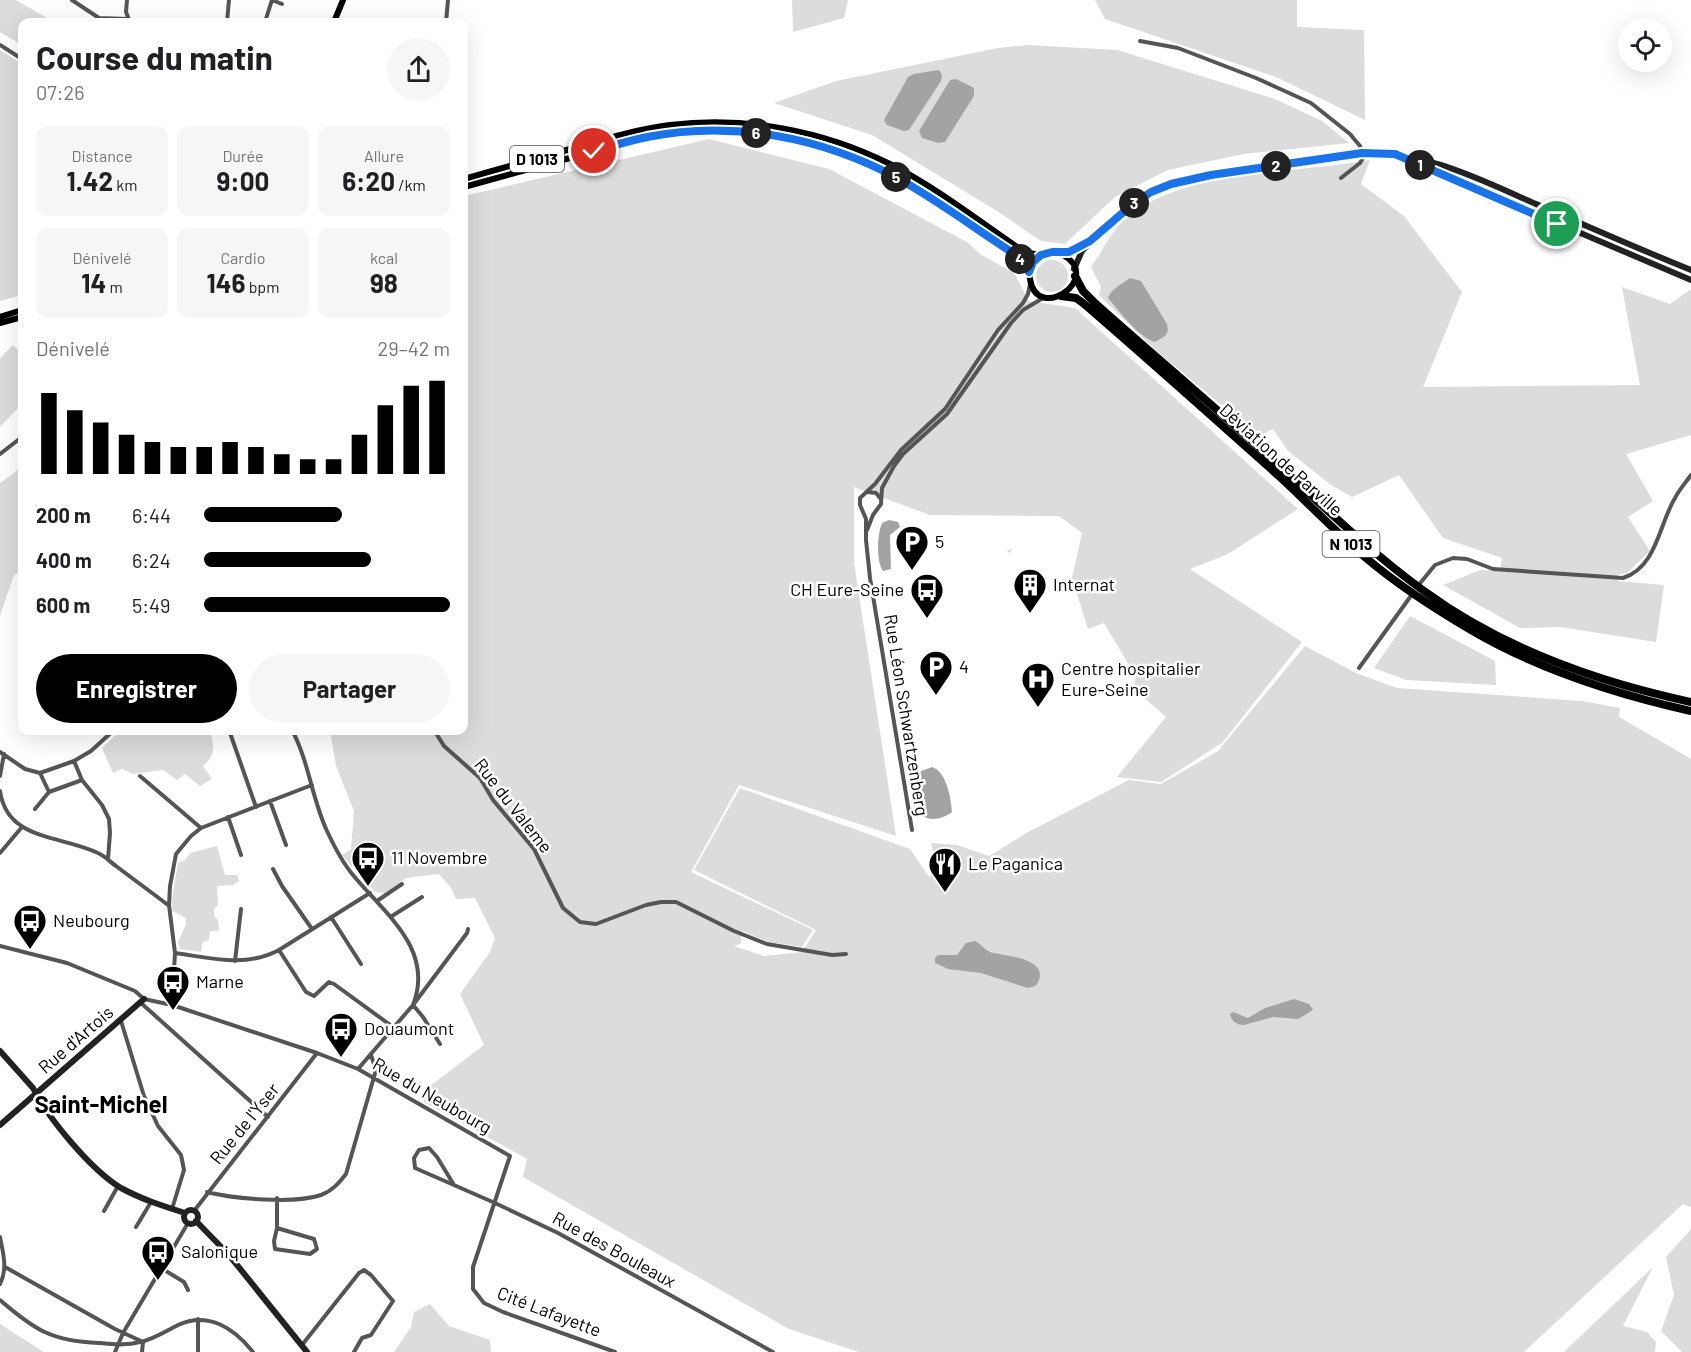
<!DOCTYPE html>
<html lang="fr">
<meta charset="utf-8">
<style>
:root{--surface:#fff;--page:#f6f6f6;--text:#202124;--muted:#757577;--accent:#000}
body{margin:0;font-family:Barlow,sans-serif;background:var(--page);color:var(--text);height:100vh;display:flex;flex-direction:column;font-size:22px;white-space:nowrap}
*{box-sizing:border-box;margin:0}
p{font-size:20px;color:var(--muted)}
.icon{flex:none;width:33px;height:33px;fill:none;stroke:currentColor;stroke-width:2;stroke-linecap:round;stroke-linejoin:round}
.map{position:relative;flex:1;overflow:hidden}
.side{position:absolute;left:18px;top:18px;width:450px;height:717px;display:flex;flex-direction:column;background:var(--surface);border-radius:12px;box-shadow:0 6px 24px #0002}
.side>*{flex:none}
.fabs{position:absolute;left:1618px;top:18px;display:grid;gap:12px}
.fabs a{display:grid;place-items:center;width:54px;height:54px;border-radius:50%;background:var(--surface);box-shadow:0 6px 24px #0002;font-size:30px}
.pin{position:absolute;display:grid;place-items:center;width:51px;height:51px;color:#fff;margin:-26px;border:3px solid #fff;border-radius:50%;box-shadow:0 2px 6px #0007}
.km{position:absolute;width:30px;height:30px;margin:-15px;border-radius:50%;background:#222;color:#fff;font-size:16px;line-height:30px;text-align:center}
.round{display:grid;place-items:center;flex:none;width:63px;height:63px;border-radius:32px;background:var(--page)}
.headline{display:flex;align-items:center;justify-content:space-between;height:102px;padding:0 18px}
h1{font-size:33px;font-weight:700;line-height:45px}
.figures{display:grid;grid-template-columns:repeat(3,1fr);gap:9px;height:102px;padding:6px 18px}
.figures div{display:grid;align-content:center;border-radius:12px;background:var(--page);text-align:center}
.figures b{font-size:26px;font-weight:700}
.figures small{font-size:16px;font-weight:400}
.figures p{font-size:16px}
.chart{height:168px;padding:12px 18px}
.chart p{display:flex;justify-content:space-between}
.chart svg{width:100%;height:108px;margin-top:6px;stroke:var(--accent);stroke-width:6}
.button{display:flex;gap:12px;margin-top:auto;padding:12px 18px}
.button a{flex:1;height:69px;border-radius:36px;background:var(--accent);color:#fff;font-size:24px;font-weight:700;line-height:69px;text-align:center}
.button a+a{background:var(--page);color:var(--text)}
ul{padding:0 18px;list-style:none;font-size:20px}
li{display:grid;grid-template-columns:96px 72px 1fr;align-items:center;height:45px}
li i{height:15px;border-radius:8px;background:var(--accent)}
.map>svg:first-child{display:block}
</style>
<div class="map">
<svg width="1691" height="1352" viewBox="0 0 1691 1352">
<rect width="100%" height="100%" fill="#fff"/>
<path fill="#dcdcdc" d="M0,0H16L54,22H22V45L0,32Z
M792,0H848L844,18L793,32Z
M1095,0H1297V27L1364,30L1365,120L1276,77L1105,19Z
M1029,45L1117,50L1275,99L1322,121L1349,143L1244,154L1168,170L1115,197L1065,244L1041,241L997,211L872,135L774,103L836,81L998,48Z
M0,50L22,64V295L0,301Z
M709,139L829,169L967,242L980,254L1014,273L1029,301L1075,308L1298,509L1228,554L1190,569L1302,642L1222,743L1161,782L1117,777L1166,717L1133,688L1136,677L1104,623L1088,629L1072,578L1082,533L1059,516L930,515L854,487V563L896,836L739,785L691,872L813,930L802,947L769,942L742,931L741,944L734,946L764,956L802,952L816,930L694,870L740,788L910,849L929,877L937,871L931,843L957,845L989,856L1028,832L1129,780L1161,784L1218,751L1305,646L1356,673L1397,688L1582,701L1620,708L1619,717L1691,759V1207L1683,1204L1524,1352H859L789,1329L523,1177L527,1159L424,1102L422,1092L484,1045L460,994L490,952L495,938L475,898L456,899L451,888L439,874L406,878L385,894L374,891L366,881L370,876L362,867H352L342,855L351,849L354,811L336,766L330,731L464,730V196Z
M1370,160L1361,184L1404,216L1462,292L1423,387L1640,385L1622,287L1670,304L1691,289V435L1626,454L1653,501L1628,517L1650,551L1627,573L1617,575L1618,581L1664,585L1656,642L1560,627L1520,628L1443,585L1480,570L1500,571L1502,558L1443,538L1399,475L1352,497L1331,485L1288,451L1273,429L1259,436L1155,350L1099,295L1101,287L1091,267C1101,253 1113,229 1126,218C1180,170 1300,173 1370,160Z
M1036 276a16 16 0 1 1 32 0a16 16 0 1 1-32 0Z
M13,345L22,354V404L0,427V358Z
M22,467V571L14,575L0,616V483Z
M1410,616L1495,661L1496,685L1406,680L1374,668Z
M121,730L217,731L211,735C215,749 214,757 203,766L212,779L200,786L185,774L177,780L163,770L133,774L122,769L113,773L102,748Z
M217,846L225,875H237L239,881L233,885L217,886L218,905L214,909V916L218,920L219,931H210L209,940L203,942L201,952L180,949L178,942L186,924V918L172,911V899L178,863L185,860L190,853Z
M1691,1229V1352H1682L1661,1331L1674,1295L1666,1257Z
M1653,1267L1623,1326L1647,1332L1656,1342L1655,1352H1564Z
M430,1304L449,1326L490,1340L491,1352H394L411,1327L414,1312Z
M0,1324L44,1352H0Z"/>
<path fill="#a3a3a3" d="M939,70L942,75L941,81L909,130L904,131L887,125L884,120L908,77L914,74Z
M956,79L974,88V96L945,142L938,143L922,138L919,131L950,80Z
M1130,278L1141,281L1167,324L1168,331L1165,336L1155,342C1136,335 1121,313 1108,298C1111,289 1122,284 1130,278Z
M889,520L898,522L900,527L890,535L891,569L883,571C876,561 877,535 882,523Z
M932,767C947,772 951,799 952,812C943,819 930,822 921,815L913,778L916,773Z
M975,941C981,944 984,949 990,952C1002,956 1047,957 1039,980C1037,986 1033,987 1028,988L981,973L948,969L935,963V958L938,955H957L966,943Z
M1294,999L1309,1004L1313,1010L1298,1019L1273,1017L1244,1025C1237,1025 1231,1021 1230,1014L1233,1012L1248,1018L1265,1008Z"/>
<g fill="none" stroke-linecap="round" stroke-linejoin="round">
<path stroke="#d9d9d9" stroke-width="4" stroke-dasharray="4 2" stroke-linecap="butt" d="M1009,550L1010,552"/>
<path stroke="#555" stroke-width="4" d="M72,0L99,18L128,19
M127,0L126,12L130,22
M227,22L229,0
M265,22L272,0L282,4
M446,22L448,0
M1140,41L1178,48L1256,78L1311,103L1350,134L1360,146L1363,158L1360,163L1341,178
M0,45L22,59
M0,454L22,437
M868,492L876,493L880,498
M867,530L873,515L881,504L882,488L894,466L903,454L947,414L1011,323L1023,310L1043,298
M1417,587L1435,565L1453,558L1467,559L1493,569L1623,578C1657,567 1659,524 1675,498C1679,490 1686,482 1691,475
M1359,668L1413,593
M229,730L256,807
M292,730C309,762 312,799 327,831C334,846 342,862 353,875C384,913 435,949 413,1005
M434,730L444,746L480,778L493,800L534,849L563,908L580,922L596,924L646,905L661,902H676L734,931L767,944L832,955L846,954
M0,752L25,769L40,773L74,761L91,751L114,730
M74,761L82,780L102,805L109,819L110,833L108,859
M40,773L49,792
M0,776L4,754
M140,776L201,828
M0,791C7,841 61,835 98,853C105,856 110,862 116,866C133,879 151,892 168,905
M270,801L286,845
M35,809L49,792L82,780
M228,817L241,855
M912,830L870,578L866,540V519L860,505V498L875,484L901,450L945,409L998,330L1023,303L1028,294L1030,284
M0,853L22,827
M273,869L282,886L312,929
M377,901L402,884
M392,916L422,897
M331,917L361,964
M0,946L67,963L135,991L144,999L172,1005L317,1053L358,1069L510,1156L473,1267V1289L484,1303L503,1312L615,1352
M279,950L306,992L314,996L329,982L334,984L393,1027
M175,953C211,958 245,968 279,950L370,893
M235,961L241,909
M141,1003L268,1117
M172,1005L175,953L169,905L170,886L176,854L191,836L201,828L312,785
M413,1005L423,1017L440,1044
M121,1021L144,1096L158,1126L181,1155L184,1170L172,1209
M358,1069L413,1005L467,933L468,929
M454,1185L437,1157L429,1148L419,1150L414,1158L415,1168L495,1203L558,1233L773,1352
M207,1192C234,1199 295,1204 321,1195C332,1191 339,1183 346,1174L376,1070L371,1055
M104,1211L118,1186
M194,1211L317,1053
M136,1227L151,1202
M277,1228L274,1241L275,1249L310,1254L317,1249L314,1239L277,1228V1198
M0,1237C3,1253 8,1268 0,1284
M5,1267L115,1329L141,1341
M161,1268L184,1282L188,1290
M0,1300C35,1330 51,1341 99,1343C115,1344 123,1346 140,1342C153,1340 166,1331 178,1325C208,1311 234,1328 253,1352
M302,1345L359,1273L364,1270L371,1275L393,1301L371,1335L362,1338L354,1352
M115,1352L123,1333L188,1223
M142,1352L143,1342
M198,1352V1319"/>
<path stroke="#222" stroke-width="6" d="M1404,158L1691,280
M1059,253L1069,252L1087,243
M1074,269L1082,251L1108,225L1142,198L1171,184L1211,175L1362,153C1425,151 1479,179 1536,204C1587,226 1639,249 1691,270
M0,1051L33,1088C48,1118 91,1170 121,1188C141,1199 163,1206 185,1213
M0,1125L144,999
M184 1217a7 7 0 1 1 14 0a7 7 0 1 1-14 0Z
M196,1221L229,1255L307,1352"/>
<path stroke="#000" stroke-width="6" d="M334,22L343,0
M464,179C501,168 539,158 577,147C608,138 638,129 670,125C745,116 822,130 890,164C937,188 980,222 1023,251C1040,259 1050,247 1063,255C1104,278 1037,324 1030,279C1028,268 1033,261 1041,255
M464,187L647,137L710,131L765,134L827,147L875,167L913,187L1010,251L1022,261L1029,272
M0,317L22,310
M0,323L22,317"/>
<path stroke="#000" stroke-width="8" d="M1075,276L1083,291L1096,304C1151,353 1208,401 1263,451C1316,499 1366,549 1424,591C1502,648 1597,682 1691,702
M1061,296L1076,298L1083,303C1149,360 1215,419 1280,477C1309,504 1336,532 1366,558C1398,585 1435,609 1471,630C1539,670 1615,694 1691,711"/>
</g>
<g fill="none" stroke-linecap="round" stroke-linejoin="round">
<defs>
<path id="route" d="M594,151C611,146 629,141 647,137C733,120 822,137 899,179C937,200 973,227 1010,251L1022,261L1029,272L1033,262L1041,255L1052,252H1069L1090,241L1134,203L1151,192L1171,184L1211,175L1362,153L1395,154L1557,224"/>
</defs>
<use href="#route" stroke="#fff" stroke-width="12"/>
<use href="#route" stroke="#1a73e8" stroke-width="8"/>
</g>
<defs>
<symbol id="parking-pin" viewBox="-11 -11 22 30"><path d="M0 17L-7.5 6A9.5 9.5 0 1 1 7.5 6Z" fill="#000" stroke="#fff"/><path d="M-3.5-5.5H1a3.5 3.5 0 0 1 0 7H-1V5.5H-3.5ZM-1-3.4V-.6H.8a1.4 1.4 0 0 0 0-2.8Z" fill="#fff"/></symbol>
<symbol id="building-pin" viewBox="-11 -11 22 30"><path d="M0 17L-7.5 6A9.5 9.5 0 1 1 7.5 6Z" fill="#000" stroke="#fff"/><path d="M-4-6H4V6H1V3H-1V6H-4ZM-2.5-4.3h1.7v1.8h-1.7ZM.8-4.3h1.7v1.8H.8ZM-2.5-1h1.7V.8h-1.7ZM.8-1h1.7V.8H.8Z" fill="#fff"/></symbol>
<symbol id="bus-pin" viewBox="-11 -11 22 30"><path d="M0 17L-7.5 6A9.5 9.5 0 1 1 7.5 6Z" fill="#000" stroke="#fff"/><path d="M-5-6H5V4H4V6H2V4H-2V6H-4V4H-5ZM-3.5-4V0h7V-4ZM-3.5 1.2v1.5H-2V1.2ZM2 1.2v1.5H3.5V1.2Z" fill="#fff"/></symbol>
<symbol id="hospital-pin" viewBox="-11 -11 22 30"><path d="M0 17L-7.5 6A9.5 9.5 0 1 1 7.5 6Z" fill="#000" stroke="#fff"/><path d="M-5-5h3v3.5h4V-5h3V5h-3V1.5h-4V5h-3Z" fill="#fff"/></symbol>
<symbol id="restaurant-pin" viewBox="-11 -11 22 30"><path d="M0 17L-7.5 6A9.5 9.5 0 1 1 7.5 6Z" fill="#000" stroke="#fff"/><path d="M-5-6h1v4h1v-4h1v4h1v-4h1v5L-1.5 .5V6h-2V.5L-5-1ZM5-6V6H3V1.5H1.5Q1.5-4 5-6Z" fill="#fff"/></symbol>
</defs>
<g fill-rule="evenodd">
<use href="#parking-pin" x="893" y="523" width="38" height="52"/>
<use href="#building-pin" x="1011" y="566" width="38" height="52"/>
<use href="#bus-pin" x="908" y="571" width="38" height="52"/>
<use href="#parking-pin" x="917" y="648" width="38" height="52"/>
<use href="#hospital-pin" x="1019" y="660" width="38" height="52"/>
<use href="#bus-pin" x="349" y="839" width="38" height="52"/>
<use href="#restaurant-pin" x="926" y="845" width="38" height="52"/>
<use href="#bus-pin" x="11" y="902" width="38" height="52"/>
<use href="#bus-pin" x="154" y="963" width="38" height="52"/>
<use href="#bus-pin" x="322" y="1010" width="38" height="52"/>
<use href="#bus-pin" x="139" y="1233" width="38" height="52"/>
</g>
<g text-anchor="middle" stroke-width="5" stroke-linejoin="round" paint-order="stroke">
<g fill="#fff" stroke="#4c4c4c" stroke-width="1.5">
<rect x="510" y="146" width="54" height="26" rx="4.5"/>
<rect x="1322.5" y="531" width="57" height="26" rx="4.5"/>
</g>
<g font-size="16" font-weight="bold" fill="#000">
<text x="537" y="165">D 1013</text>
<text x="1351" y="550">N 1013</text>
</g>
<g font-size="18" fill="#000" stroke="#fff">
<text transform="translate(1281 460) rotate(42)" y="6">Déviation de Parville</text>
<text transform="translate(906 715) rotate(81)" y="6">Rue Léon Schwartzenberg</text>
<text transform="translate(513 806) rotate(52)" y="6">Rue du Valeme</text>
<text transform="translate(76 1040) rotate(-41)" y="6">Rue d'Artois</text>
<text transform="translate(432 1096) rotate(30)" y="6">Rue du Neubourg</text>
<text transform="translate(245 1124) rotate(-51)" y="6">Rue de l'Yser</text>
<text transform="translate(614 1250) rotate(29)" y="6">Rue des Bouleaux</text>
<text transform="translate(549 1312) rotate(21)" y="6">Cité Lafayette</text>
</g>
<g font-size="18" fill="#000" stroke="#fff" text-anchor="start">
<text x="935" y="548">5</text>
<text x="1053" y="591">Internat</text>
<text x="904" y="596" text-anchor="end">CH Eure-Seine</text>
<text x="959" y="673">4</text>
<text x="1061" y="675">Centre hospitalier<tspan x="1061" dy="21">Eure-Seine</tspan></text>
<text x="391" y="864">11 Novembre</text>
<text x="968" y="870">Le Paganica</text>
<text x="53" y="927">Neubourg</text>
<text x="196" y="988">Marne</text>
<text x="364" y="1035">Douaumont</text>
<text x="181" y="1258">Salonique</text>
</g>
<g font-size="24" font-weight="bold" fill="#000" stroke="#fff">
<text x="101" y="1113">Saint-Michel</text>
</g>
</g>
</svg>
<div class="fabs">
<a><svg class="icon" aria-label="locate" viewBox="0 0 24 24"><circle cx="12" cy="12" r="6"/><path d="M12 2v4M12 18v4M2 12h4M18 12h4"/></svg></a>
</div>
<div class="pin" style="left:1557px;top:224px;background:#1e9e55"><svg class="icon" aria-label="arrive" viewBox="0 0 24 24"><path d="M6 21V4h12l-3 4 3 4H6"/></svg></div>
<div class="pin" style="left:594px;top:151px;background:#d93025"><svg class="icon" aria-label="check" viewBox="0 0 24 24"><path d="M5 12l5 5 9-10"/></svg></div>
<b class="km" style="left:1420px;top:165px">1</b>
<b class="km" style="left:1276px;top:166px">2</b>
<b class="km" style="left:1134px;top:203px">3</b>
<b class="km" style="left:1020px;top:259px">4</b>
<b class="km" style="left:896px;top:177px">5</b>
<b class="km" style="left:756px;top:133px">6</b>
<section class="side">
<div class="headline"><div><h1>Course du matin</h1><p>07:26</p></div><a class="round"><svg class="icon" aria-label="share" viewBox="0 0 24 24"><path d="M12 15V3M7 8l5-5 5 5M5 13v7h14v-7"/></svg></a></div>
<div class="figures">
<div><p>Distance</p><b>1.42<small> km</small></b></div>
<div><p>Durée</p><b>9:00</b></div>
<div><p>Allure</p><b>6:20<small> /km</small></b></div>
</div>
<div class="figures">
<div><p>Dénivelé</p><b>14<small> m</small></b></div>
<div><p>Cardio</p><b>146<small> bpm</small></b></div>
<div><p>kcal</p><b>98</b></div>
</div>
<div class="chart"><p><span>Dénivelé</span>29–42 m</p>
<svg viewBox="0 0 160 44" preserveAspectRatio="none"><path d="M5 44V11M15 44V18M25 44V23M35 44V28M45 44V31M55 44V33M65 44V33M75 44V31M85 44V33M95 44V36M105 44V38M115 44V38M125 44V28M135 44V16M145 44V8M155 44V6"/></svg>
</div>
<ul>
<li><b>200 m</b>6:44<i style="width:56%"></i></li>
<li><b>400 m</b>6:24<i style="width:68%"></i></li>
<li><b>600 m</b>5:49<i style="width:100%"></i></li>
</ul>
<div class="button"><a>Enregistrer</a><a>Partager</a></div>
</section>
</div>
